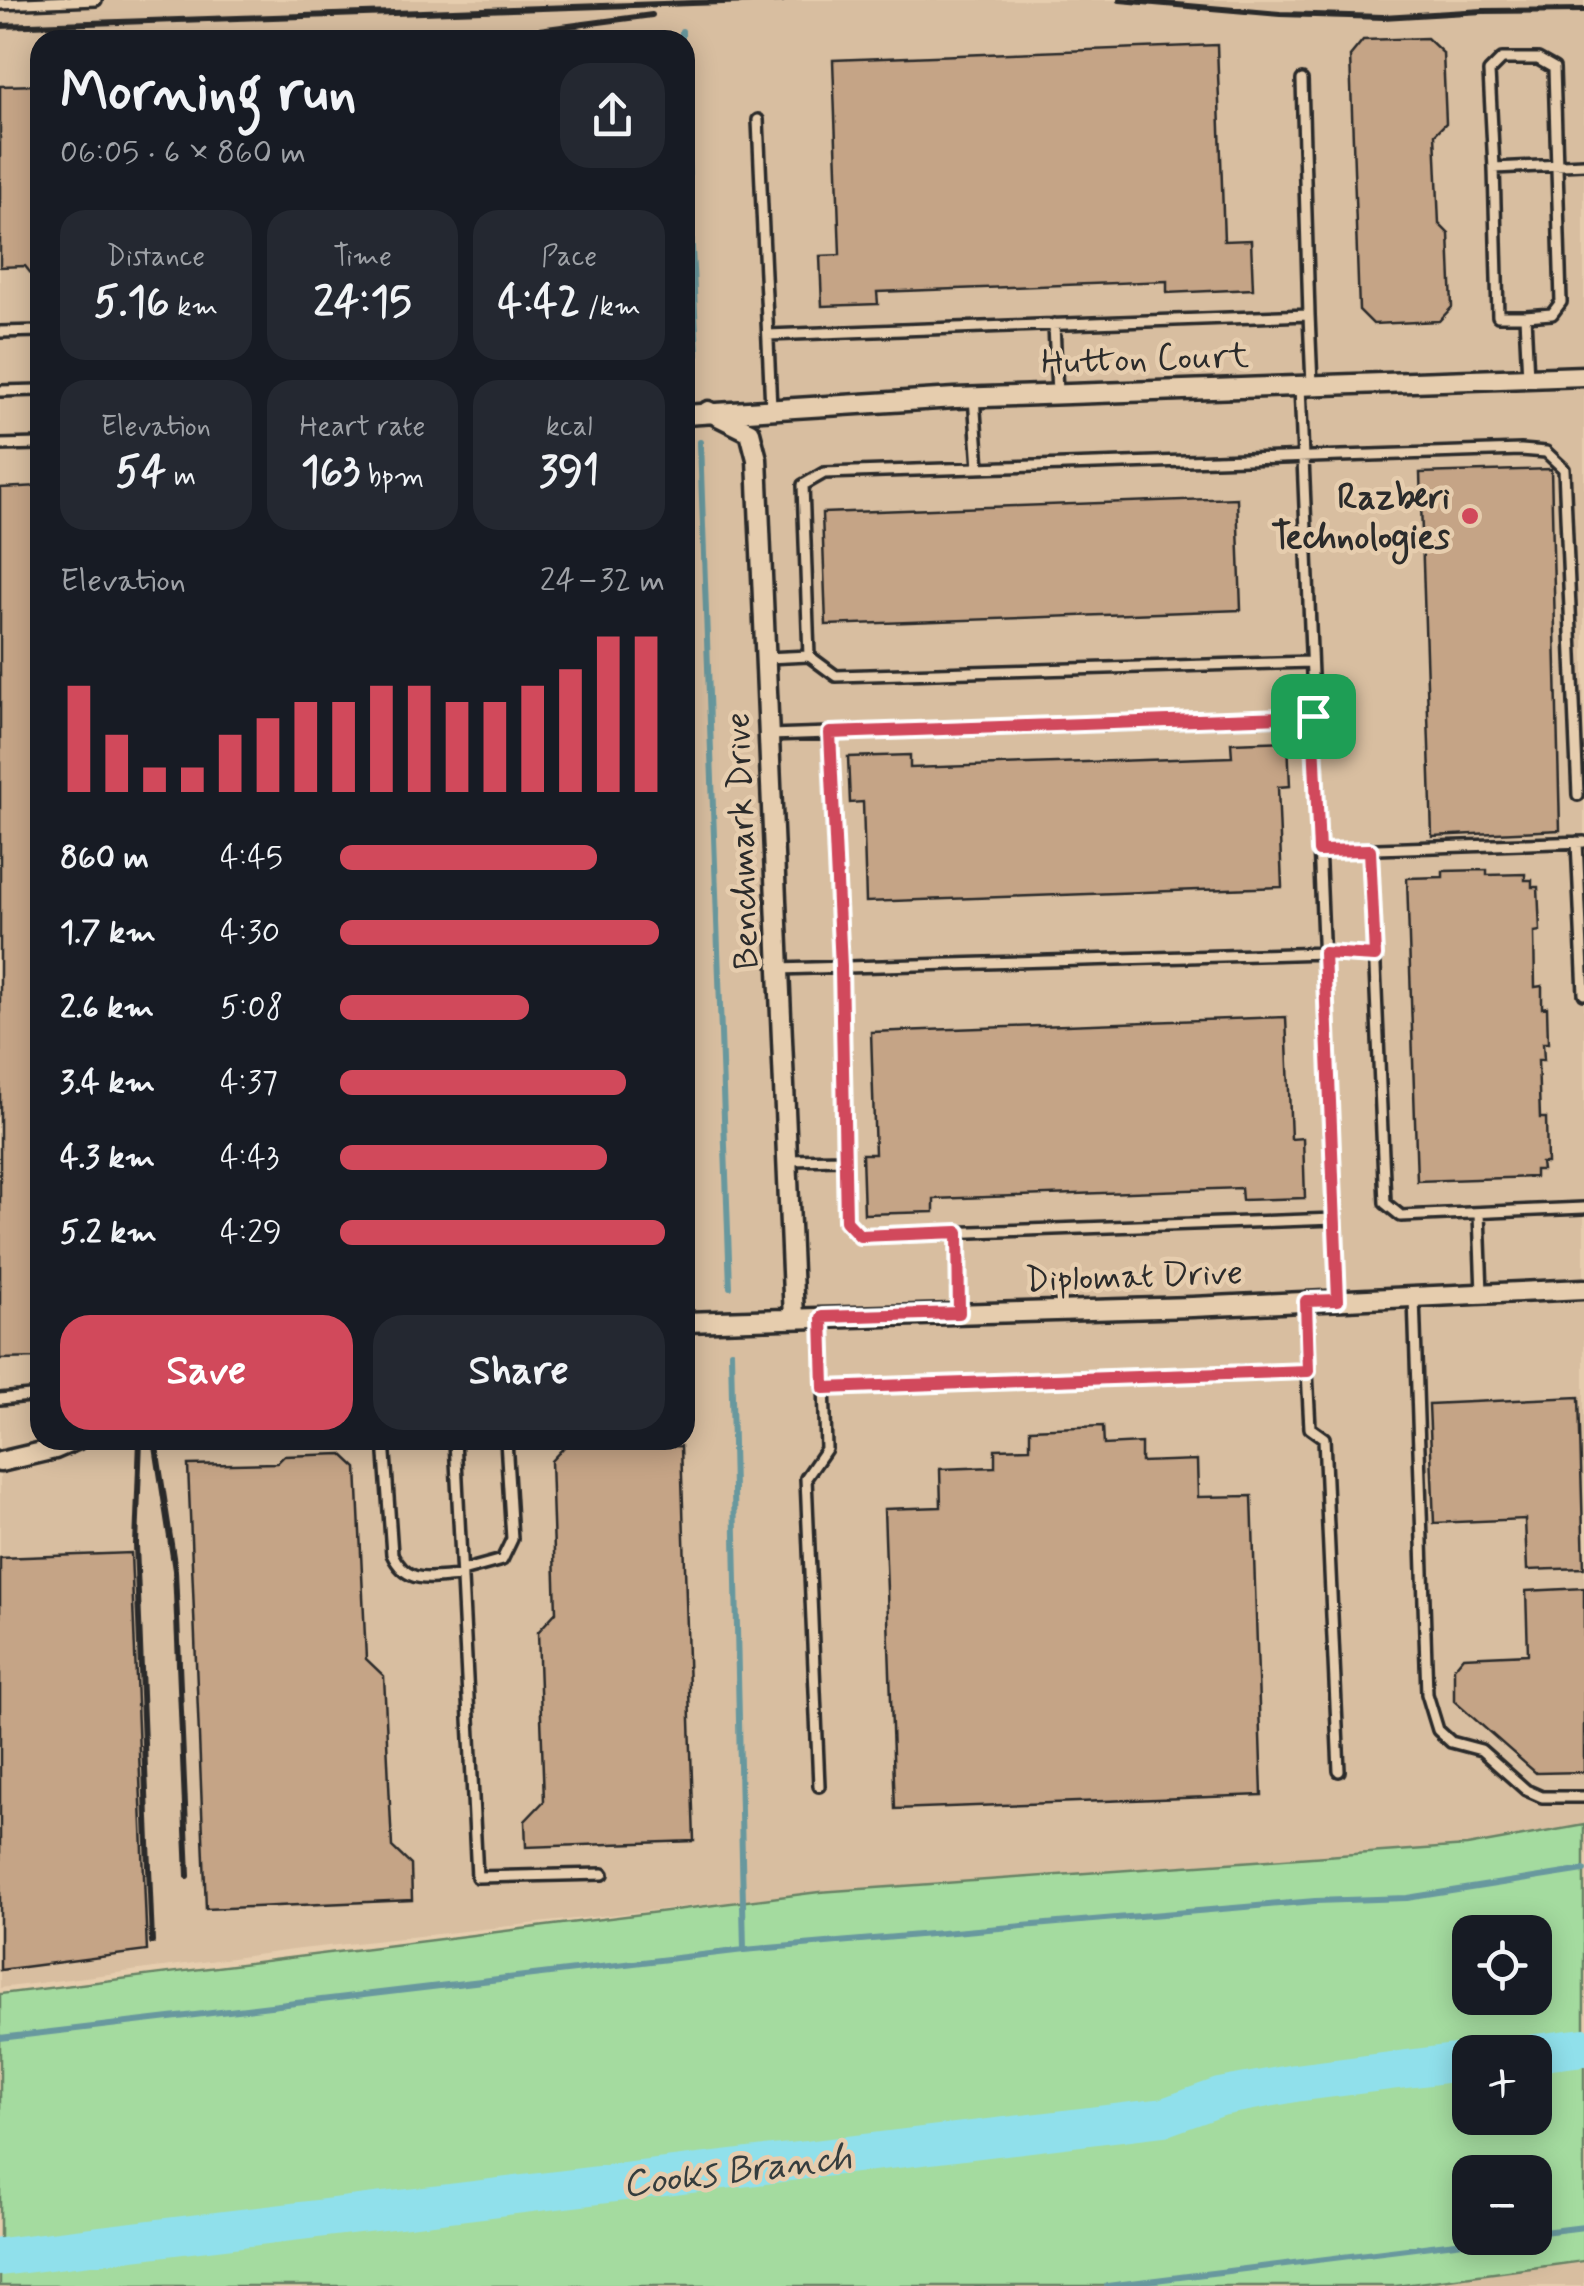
<!DOCTYPE html>
<meta charset="utf-8">
<style>
:root{--surface:#171b24;--page:#242831;--text:#f1f3f6;--muted:#9ea1a6;--accent:#d1495b}
body{margin:0;font-family:Mynerve,sans-serif;background:var(--page);color:var(--text);height:100vh;display:flex;flex-direction:column;font-size:38px;white-space:nowrap}
*{box-sizing:border-box;margin:0}
p{font-size:32px;color:var(--muted)}
.icon{flex:none;width:55px;height:55px;fill:none;stroke:currentColor;stroke-width:2;stroke-linecap:round;stroke-linejoin:round}
.map{position:relative;flex:1;overflow:hidden}
.details{position:absolute;left:30px;top:30px;width:665px;height:1420px;display:flex;flex-direction:column;background:var(--surface);border-radius:30px;box-shadow:0 5px 25px #0003}
.details>*{flex:none}
.tools{position:absolute;left:1452px;top:1915px;display:grid;gap:20px}
.tools a{display:grid;place-items:center;width:100px;height:100px;border-radius:20px;background:var(--surface);box-shadow:0 5px 25px #0003;font-size:50px}
.pin{position:absolute;display:grid;place-items:center;width:85px;height:85px;color:#fff;margin:-42px;border-radius:20px;box-shadow:0 5px 15px #0006}
.round{display:grid;place-items:center;flex:none;width:105px;height:105px;border-radius:30px;background:var(--page)}
.overview{display:flex;align-items:center;justify-content:space-between;height:170px;padding:0 30px}
h1{font-size:55px;font-weight:700;line-height:75px}
.figures{display:grid;grid-template-columns:repeat(3,1fr);gap:15px;height:170px;padding:10px 30px}
.figures div{display:grid;align-content:center;border-radius:25px;background:var(--page);text-align:center}
.figures b{font-size:42px;font-weight:700}
.figures small{font-size:28px;font-weight:400}
.figures p{font-size:28px}
.chart{height:280px;padding:20px 30px}
.chart p{display:flex;justify-content:space-between}
.chart svg{width:100%;height:180px;margin-top:10px;stroke:var(--accent);stroke-width:6}
.primary-button{display:flex;gap:20px;margin-top:auto;padding:20px 30px}
.primary-button a{flex:1;height:115px;border-radius:30px;background:var(--accent);color:#fff;font-size:40px;font-weight:700;line-height:115px;text-align:center}
.primary-button a+a{background:var(--page);color:var(--text)}
ul{padding:0 30px;list-style:none;font-size:32px}
li{display:grid;grid-template-columns:160px 120px 1fr;align-items:center;height:75px}
li i{height:25px;border-radius:12px;background:var(--accent)}
.map>svg:first-child{display:block}
</style>
<div class="map">
<svg width="1584" height="2286" viewBox="0 0 1584 2286">
<rect width="100%" height="100%" fill="#e6cdae"/>
<filter id="ink" filterUnits="userSpaceOnUse"><feTurbulence type="fractalNoise" baseFrequency=".01" numOctaves="2"/><feDisplacementMap in="SourceGraphic" scale="20" xChannelSelector="R" yChannelSelector="G"/><feConvolveMatrix kernelMatrix="1 2 1 2 8 2 1 2 1" color-interpolation-filters="sRGB"/></filter>
<g filter="url(#ink)">
<path fill="#d8bea0" fill-rule="evenodd" d="M0,0H1584V1825L1467,1846L819,1892L301,1949L0,1988ZM40,40H685V1440H40Z
M1584,2261V2286H1396Z"/>
<path fill="#a4db9f" stroke="#688365" stroke-width="2.5" fill-rule="evenodd" d="M1584,1825V2261L1396,2286H0V1994L819,1892L1467,1846ZM1470,1932H1535V1998H1470ZM1470,2052H1535V2118H1470ZM1470,2172H1535V2238H1470Z"/>
<g fill="none" stroke-linecap="round" stroke-linejoin="round">
<path stroke="#68989e" stroke-width="6" d="M682,31V40
M685,98L697,355
M700,442L730,1287
M731,1352L744,1950
M0,2038L744,1950L1315,1901L1407,1898L1584,1870
M1535,2233L1584,2227
M1107,2286L1496,2238"/>
<path stroke="#90e0eb" stroke-width="38" d="M1535,2053L1584,2047
M0,2257L1164,2117L1220,2097L1295,2083L1470,2061"/>
</g>
<path fill="#c5a486" stroke="#2b2b2b" stroke-width="2.5" d="M1427,38L1443,53L1446,123L1435,134L1439,224L1449,234L1452,307L1439,321L1373,324L1359,310L1350,56L1363,40Z
M1217,45L1224,241L1251,240L1253,289L1167,293V281L877,292L878,304L822,306L820,256L840,255L833,60Z
M40,85V285L25,266L0,267V86Z
M1551,469L1560,830L1432,836L1420,473Z
M40,486V1358L0,1359V488Z
M1237,498L1241,610L826,625L822,513Z
M1288,741L1290,786L1278,787L1282,887L866,902L863,802L850,803L848,757L910,755V768L1232,757L1231,743Z
M1487,870V875L1525,874V880H1532V887H1538L1540,931L1534,932L1535,987L1542,986V1008L1547,1007L1548,1043H1543L1544,1060H1538L1540,1118H1546L1547,1163H1541L1542,1170H1535V1177L1417,1181L1407,878L1443,877V871Z
M1286,1017L1291,1139L1303,1138L1305,1198L1242,1200L1241,1188L934,1199V1212L864,1214L862,1154H875L871,1032Z
M1579,1397L1584,1568L1527,1570L1525,1519L1434,1523L1429,1404Z
M1103,1426L1104,1445L1141,1443V1462L1197,1460L1198,1497L1252,1496L1262,1795L895,1809L884,1509L941,1507L940,1469L995,1467V1449L1030,1448V1429Z
M625,1440L634,1448L681,1446L694,1841L526,1847L525,1821L544,1801L538,1632L556,1612L551,1461L569,1442Z
M342,1454L357,1468L366,1659L384,1676L392,1847L411,1865L412,1900L206,1909L188,1465L277,1463L284,1456Z
M131,1553L147,1951L0,1970V1558Z
M1584,1588V1772L1536,1773L1454,1701V1668L1463,1657L1528,1654L1526,1591Z"/>
<g fill="none" stroke-linecap="round" stroke-linejoin="round">
<defs>
<path id="lane" d="M0,4L96,0
M1302,80L1309,315
M758,120L771,408
M1494,168L1489,72L1502,59H1538L1554,68L1561,302L1552,314L1525,316
M1054,324L1057,394
M0,332L40,331
M768,335L1309,315L1312,385
M1528,378L1525,316H1498L1494,168L1584,164
M1300,386L1338,1300
M0,391L40,390
M974,397L979,468
M0,445L40,444
M766,658L809,656
M1311,662L836,676L809,656L803,485L824,473L1521,450L1546,452L1564,469L1578,795
M829,733L841,967L846,1221L860,1236L1335,1219
M769,735L1313,717
M1577,842L1584,994
M1370,849L1385,1203L1401,1216L1584,1208
M1319,851L1584,842
M778,969L1324,953L1375,956
M787,1160L845,1159
M1479,1214L1482,1293
M958,1232L959,1313
M1414,1297L1427,1694L1438,1730L1451,1742L1481,1750L1526,1790L1542,1797H1584
M1306,1301L1307,1371
M824,1388L1307,1371L1310,1428L1324,1438L1339,1771
M0,1399L40,1395
M384,1440L392,1554C408,1587 430,1577 462,1576
M455,1440L477,1877L603,1874
M462,1571L502,1560L512,1539L506,1440
M819,1786L806,1478L826,1449L822,1317"/>
<path id="street" d="M708,411L750,432L757,459L794,1318
M685,415L955,398L1584,376
M685,1322L1192,1307L1584,1289
M0,1462L55,1449L76,1440"/>
</defs>
<use href="#lane" stroke="#2b2b2b" stroke-width="16"/>
<use href="#street" stroke="#2b2b2b" stroke-width="25"/>
<use href="#lane" stroke="#e6cdae" stroke-width="9"/>
<use href="#street" stroke="#e6cdae" stroke-width="18"/>
<path stroke="#2b2b2b" stroke-width="6" d="M1120,0L1280,14L1383,17L1483,11L1584,10
M0,26L782,0
M463,40L652,15
M140,1440L136,1545L152,1942
M155,1440L175,1570L188,1876"/>
</g>
</g>
<g fill="none" stroke-linecap="round" stroke-linejoin="round" filter="url(#ink)">
<defs>
<path id="route" d="M1313,716L1319,851L1370,850L1375,956L1324,953L1338,1300L1306,1301L1308,1371L824,1388L822,1317L959,1313L958,1232L860,1236L846,1221L841,967L830,733Z"/>
</defs>
<use href="#route" stroke="#fff" stroke-width="20"/>
<use href="#route" stroke="#d1495b" stroke-width="12"/>
</g>
<circle fill="#d1495b" stroke="#e6cdae" stroke-width="4" cx="1470" cy="516" r="10"/>
<g text-anchor="middle" stroke-width="9" stroke-linejoin="round" paint-order="stroke">
<g font-size="35" fill="#2b2b2b" stroke="#e6cdae">
<text transform="translate(1145 358) rotate(-2)" y="12">Hutton Court</text>
<text transform="translate(741 841) rotate(-92)" y="12">Benchmark Drive</text>
<text transform="translate(1134 1275) rotate(-2)" y="12">Diplomat Drive</text>
</g>
<g font-size="35" font-weight="bold" fill="#2b2b2b" stroke="#e6cdae" text-anchor="end">
<text x="1450" y="508">Razberi<tspan x="1450" dy="40">Technologies</tspan></text>
</g>
<g font-size="38" font-style="italic" fill="#353d3e" stroke="#e6cdae">
<text transform="translate(737 2169) rotate(-7)" y="13">Cooks Branch</text>
</g>
</g>
</svg>
<div class="tools">
<a><svg class="icon" aria-label="locate" viewBox="0 0 24 24"><circle cx="12" cy="12" r="6"/><path d="M12 2v4M12 18v4M2 12h4M18 12h4"/></svg></a>
<a>+</a>
<a>−</a>
</div>
<div class="pin" style="left:1313px;top:716px;background:#1e9e55"><svg class="icon" aria-label="arrive" viewBox="0 0 24 24"><path d="M6 21V4h12l-3 4 3 4H6"/></svg></div>
<section class="details">
<div class="overview"><div><h1>Morning run</h1><p>06:05 · 6 × 860 m</p></div><a class="round"><svg class="icon" aria-label="share" viewBox="0 0 24 24"><path d="M12 15V3M7 8l5-5 5 5M5 13v7h14v-7"/></svg></a></div>
<div class="figures">
<div><p>Distance</p><b>5.16<small> km</small></b></div>
<div><p>Time</p><b>24:15</b></div>
<div><p>Pace</p><b>4:42<small> /km</small></b></div>
</div>
<div class="figures">
<div><p>Elevation</p><b>54<small> m</small></b></div>
<div><p>Heart rate</p><b>163<small> bpm</small></b></div>
<div><p>kcal</p><b>391</b></div>
</div>
<div class="chart"><p><span>Elevation</span>24–32 m</p>
<svg viewBox="0 0 160 44" preserveAspectRatio="none"><path d="M5 44V18M15 44V30M25 44V38M35 44V38M45 44V30M55 44V26M65 44V22M75 44V22M85 44V18M95 44V18M105 44V22M115 44V22M125 44V18M135 44V14M145 44V6M155 44V6"/></svg>
</div>
<ul>
<li><b>860 m</b>4:45<i style="width:79%"></i></li>
<li><b>1.7 km</b>4:30<i style="width:98%"></i></li>
<li><b>2.6 km</b>5:08<i style="width:58%"></i></li>
<li><b>3.4 km</b>4:37<i style="width:88%"></i></li>
<li><b>4.3 km</b>4:43<i style="width:82%"></i></li>
<li><b>5.2 km</b>4:29<i style="width:100%"></i></li>
</ul>
<div class="primary-button"><a>Save</a><a>Share</a></div>
</section>
</div>
